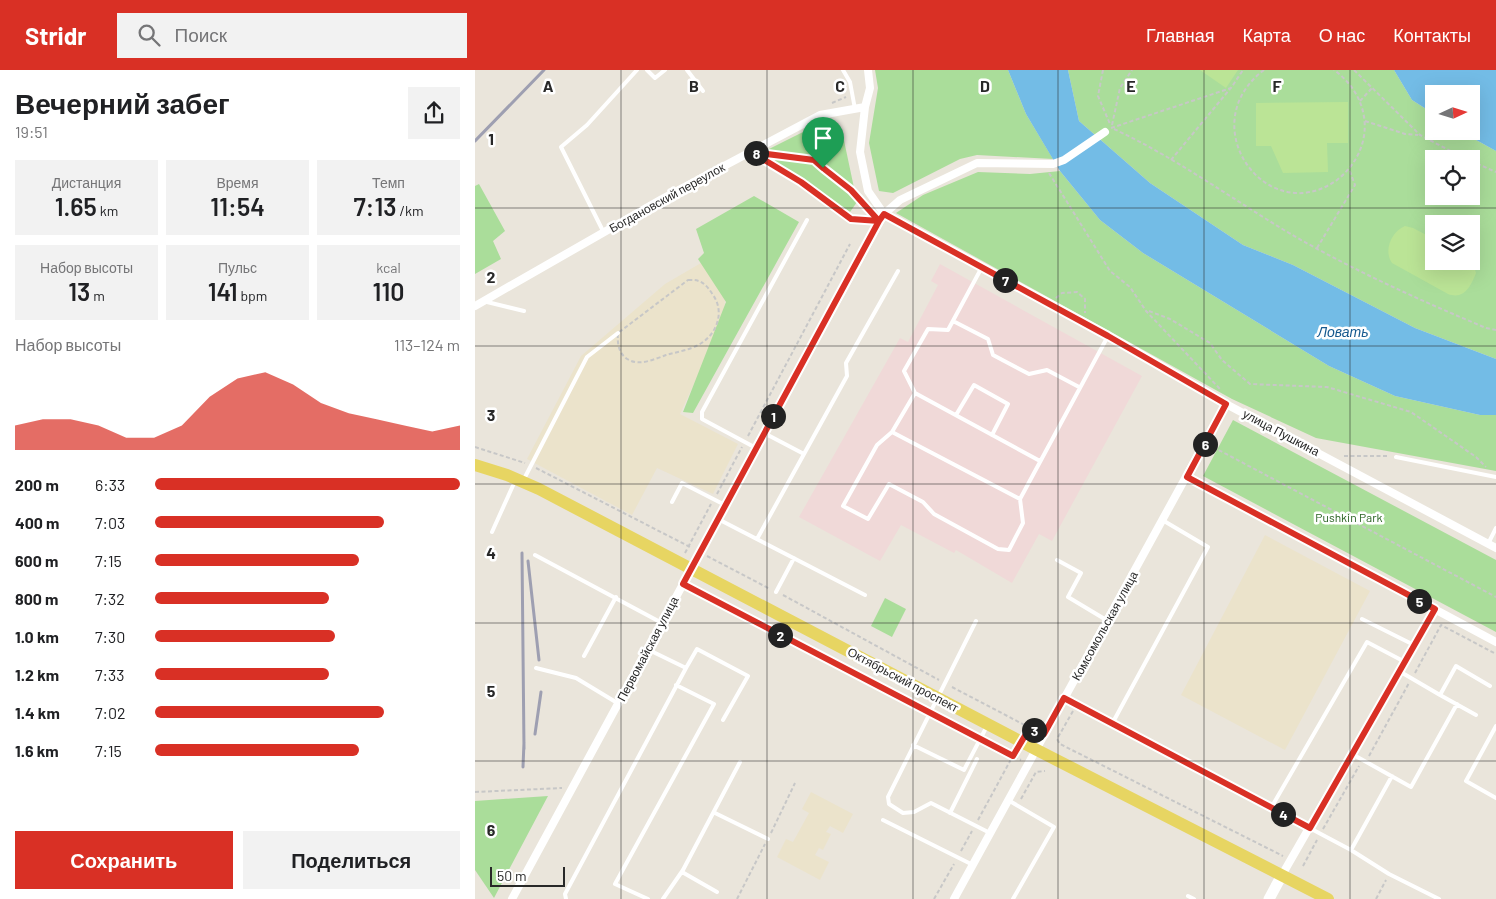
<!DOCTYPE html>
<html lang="ru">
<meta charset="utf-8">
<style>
:root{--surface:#fff;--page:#f2f2f2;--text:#202124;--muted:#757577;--accent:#d93025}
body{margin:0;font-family:Barlow,sans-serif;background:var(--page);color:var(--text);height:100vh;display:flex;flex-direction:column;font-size:19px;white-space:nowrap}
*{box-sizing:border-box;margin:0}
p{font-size:16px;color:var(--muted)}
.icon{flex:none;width:28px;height:28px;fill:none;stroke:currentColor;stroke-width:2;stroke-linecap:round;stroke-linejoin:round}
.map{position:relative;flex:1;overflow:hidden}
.drawer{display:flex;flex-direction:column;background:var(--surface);width:475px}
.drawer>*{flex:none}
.needle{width:32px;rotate:86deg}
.fabs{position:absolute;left:950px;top:15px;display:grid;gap:10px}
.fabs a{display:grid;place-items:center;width:55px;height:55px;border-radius:0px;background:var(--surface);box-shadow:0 5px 20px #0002;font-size:25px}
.scale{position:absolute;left:15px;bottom:12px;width:75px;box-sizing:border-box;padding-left:5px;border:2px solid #282828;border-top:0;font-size:14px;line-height:18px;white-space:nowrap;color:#282828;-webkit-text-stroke:4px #fff;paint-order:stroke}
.pin{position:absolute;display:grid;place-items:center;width:42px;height:42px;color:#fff;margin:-51px -21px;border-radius:50% 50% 50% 0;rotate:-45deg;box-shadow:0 0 5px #0007}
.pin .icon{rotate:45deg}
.km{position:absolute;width:25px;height:25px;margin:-12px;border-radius:50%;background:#222;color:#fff;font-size:14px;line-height:25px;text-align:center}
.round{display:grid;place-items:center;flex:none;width:52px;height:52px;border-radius:0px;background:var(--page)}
.headline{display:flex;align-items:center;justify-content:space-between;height:85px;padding:0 15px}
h1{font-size:28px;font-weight:600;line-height:38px}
.figures{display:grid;grid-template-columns:repeat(3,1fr);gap:8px;height:85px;padding:5px 15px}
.figures div{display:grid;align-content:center;border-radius:0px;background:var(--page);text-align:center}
.figures b{font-size:25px;font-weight:600}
.figures small{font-size:14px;font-weight:400}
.figures p{font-size:14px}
.chart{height:140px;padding:10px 15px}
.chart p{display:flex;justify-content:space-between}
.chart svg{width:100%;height:90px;margin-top:5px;fill:var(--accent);opacity:.7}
.cta{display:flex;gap:10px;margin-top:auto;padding:10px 15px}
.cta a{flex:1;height:58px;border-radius:0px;background:var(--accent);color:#fff;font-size:20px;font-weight:600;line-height:58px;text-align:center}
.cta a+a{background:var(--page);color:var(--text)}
ul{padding:0 15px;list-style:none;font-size:16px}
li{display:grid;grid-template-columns:80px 60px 1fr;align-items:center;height:38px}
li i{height:12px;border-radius:6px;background:var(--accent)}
header{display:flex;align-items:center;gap:30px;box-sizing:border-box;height:70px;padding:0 25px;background:var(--accent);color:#fff}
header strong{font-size:24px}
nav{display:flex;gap:28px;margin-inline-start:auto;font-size:18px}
.search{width:350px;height:45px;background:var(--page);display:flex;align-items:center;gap:12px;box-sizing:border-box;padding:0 18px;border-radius:0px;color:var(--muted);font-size:19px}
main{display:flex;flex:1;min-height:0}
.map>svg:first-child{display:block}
</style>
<header>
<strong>Stridr</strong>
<div class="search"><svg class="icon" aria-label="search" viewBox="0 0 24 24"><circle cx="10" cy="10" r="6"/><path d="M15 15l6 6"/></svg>Поиск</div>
<nav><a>Главная</a><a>Карта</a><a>О нас</a><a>Контакты</a></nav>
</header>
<main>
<section class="drawer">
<div class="headline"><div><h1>Вечерний забег</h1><p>19:51</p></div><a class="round"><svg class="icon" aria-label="share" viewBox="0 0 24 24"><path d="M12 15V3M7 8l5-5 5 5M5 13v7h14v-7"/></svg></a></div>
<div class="figures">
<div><p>Дистанция</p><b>1.65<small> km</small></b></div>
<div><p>Время</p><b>11:54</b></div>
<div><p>Темп</p><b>7:13<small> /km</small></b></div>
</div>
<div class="figures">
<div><p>Набор высоты</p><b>13<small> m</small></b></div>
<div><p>Пульс</p><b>141<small> bpm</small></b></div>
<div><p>kcal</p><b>110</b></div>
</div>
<div class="chart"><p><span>Набор высоты</span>113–124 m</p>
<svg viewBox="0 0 160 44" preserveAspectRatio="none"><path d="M0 44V32L10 29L20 29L30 32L40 38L50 38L60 32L70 18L80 9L90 6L100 12L110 21L120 26L130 29L140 32L150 35L160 32V44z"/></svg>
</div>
<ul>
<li><b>200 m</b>6:33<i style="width:100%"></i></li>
<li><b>400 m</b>7:03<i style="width:75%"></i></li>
<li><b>600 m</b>7:15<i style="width:67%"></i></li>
<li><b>800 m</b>7:32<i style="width:57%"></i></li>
<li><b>1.0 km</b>7:30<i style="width:59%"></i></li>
<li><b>1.2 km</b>7:33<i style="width:57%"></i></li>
<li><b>1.4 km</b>7:02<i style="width:75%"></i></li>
<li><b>1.6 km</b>7:15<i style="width:67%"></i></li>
</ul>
<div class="cta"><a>Сохранить</a><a>Поделиться</a></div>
</section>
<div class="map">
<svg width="1021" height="829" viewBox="0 0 1021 829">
<rect width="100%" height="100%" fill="#eae5db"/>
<path fill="#ebe3cb" d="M226,193L250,228L249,249L205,344L263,374L238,424L182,398L157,445L52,389L106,286L190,214Z
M790,465L895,521L810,680L706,625Z
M336,722L378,744L368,763L355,756L351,762L356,764L348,780L344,778L340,785L354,792L345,810L302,787L311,769L318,772L334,743L327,739Z"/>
<path fill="#f0d9d8" d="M465,194L667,306L577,471L564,464L537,513L481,480L479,483L426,455L405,491L324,447L425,268L433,272L463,215L456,211Z"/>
<path fill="#aadd9a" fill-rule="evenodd" d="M400,0H533L551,44L578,89L502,85L485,89L418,123L404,121L394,73L403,18Z
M593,0H919L937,30L959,44V61H985L1021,81V289L940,258L818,195L768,175L675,113L604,51ZM959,89H996V126H959ZM959,154H996V191H959Z
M352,50L367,61L382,132L375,142L286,83Z
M585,101L625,150L668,183L854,296L920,326L1005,345H1021V401L841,368L757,329L421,143L448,125L503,102L555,104Z
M4,114L30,161L18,171L26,189L0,204V116Z
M279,126L324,152L218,343L208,342L251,232L223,189L229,183L221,159Z
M758,350L1021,490V562L728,406Z
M410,528L431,539L417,567L396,556Z
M73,726L19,828L0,800V731Z"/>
<path fill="#bbe496" d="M725,0H763L751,18Z
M873,32V73H852L853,102L808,103L796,76H781V33Z
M930,156L938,158L959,169V191L997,190L1001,203C996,216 989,230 973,224L917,193C908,180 917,161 930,156Z"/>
<path fill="#73bce6" d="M533,0H593L604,51L675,113L768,175L818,195L940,258L1021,289V345H1005L920,326L854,296L668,183L625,150L585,101L551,44Z
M919,0H1021V81L985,61H996V24H959V44L937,30Z"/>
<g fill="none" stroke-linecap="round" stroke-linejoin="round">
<path stroke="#c7c7c7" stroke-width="2" stroke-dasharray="4 2.5" stroke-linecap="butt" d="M628,0L623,26L635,54
M789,0C716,55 792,160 862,110C876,99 886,84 889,66C893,39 880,15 859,0
M879,0L945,65L991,89
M885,31L897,18
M357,33L371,27
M890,51L930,64L943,65
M637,55L645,18L657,0
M636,58L756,18L768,0
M639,59C699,87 753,126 809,160C873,198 942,229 1011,258L1021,260
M291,84L339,90L376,120L397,144
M285,87L326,112L377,149L397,151
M339,90L345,81V55
M696,90L755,19
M996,91L1021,102
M348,98L367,59
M574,103L635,201L655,217L671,241L745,319
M842,178L880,115L874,99
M213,210C226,209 231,214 238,225C250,242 242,264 225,274C215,280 202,282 191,285C180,289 165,296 154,290C144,285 142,274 143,263Z
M581,228L587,223L602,222L610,229V243
M674,241L695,249L735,273L747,290L775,314L852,317L936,342L1001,387L1011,397
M273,366L375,174
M0,377L50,393
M738,377L1021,527
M869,386H914
M61,398L217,478
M242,424L267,377
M210,483L236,434
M232,486L295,519
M215,518L448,640
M308,525L464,610
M940,603L966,555L1021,584
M477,617L561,661
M598,641L582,669L585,674L808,786
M461,646L499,666
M510,672L546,690
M894,686L934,613
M0,722L87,718
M546,729L561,702L570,701
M503,750L540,682
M848,759L884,696
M296,763L320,713
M486,781L497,761
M828,796L842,770
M262,829L290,774
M459,829L479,794
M901,829L911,810"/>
<path stroke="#fff" stroke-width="4" d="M172,0L180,8L190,0
M212,0L228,21
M368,0L375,12L380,39
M129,163L86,77L112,55L162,0
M507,197L473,260L453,259L429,301L440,323L417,362L545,429L633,266
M8,231L49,241
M478,251L513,269L518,285L554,304L572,300L604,317
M440,323L565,391
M481,345L499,315L533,334L517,365
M417,362L402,375L368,436L393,449L414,414L448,432L459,444L523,479L534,480L548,453L545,429
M281,378L227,349V342L332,150
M329,384L372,306L371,293L423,201
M921,387L1021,407
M48,411L112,287L143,263
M197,432L207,413L250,435
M243,449L390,525
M17,462L40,411
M282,469L329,384L289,363
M1013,474L1021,458
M60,485L187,553
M582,490L606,503L593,527L633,551
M301,522L319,488
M887,549L939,575
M501,551L413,727L414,734L428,743L439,742L456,733L515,763
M109,586L141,527
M61,598L101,608L144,634
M211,598L222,579L273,606L248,650
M924,601L965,625L981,596L1015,616
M965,625L1001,645
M589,628L876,780L917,706
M637,654L733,477L689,451
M1021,656L991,711L1021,728
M438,675L489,700L512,656
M877,684L936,717L982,634
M533,730L579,757L538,829
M796,738L892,572L930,592
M240,743L293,769
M475,743L502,689
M408,750L498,795
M876,780L914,804L964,829
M207,802L242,822
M713,826L719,829
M91,829L90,824L211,598L172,579
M173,829L140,814L239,634L201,615
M188,829L208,800L265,692"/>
<path stroke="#fff" stroke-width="8" d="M393,0L395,18L390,37L385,82L393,121L409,144L633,266L751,334L1021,478
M0,236L187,129L345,45L390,37
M713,407L1021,572
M807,805L960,539
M37,829L409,144L425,130L502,93L578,94L589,90L630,62
M479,829L751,334"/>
<path stroke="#fff" stroke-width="11" d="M794,829L807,805"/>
<path stroke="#e7d562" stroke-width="12" d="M0,395L32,405L64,419L560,679L853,829"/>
<path stroke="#9e9fb1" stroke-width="3" d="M0,71L69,0
M47,483L49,679
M53,491L64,590
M60,664L66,622
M48,697L49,672"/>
</g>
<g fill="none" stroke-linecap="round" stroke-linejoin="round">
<defs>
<path id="route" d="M348,98L376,120L404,151L208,514L538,686L554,659L569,664L589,628L835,758L960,539L712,407L751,334L633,266L409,144L404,151L376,149L326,112L276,82L339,90L348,98"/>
</defs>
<use href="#route" stroke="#fff" stroke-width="10"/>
<use href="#route" stroke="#d93025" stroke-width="6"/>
</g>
<path fill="none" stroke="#282828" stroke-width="1" stroke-opacity="0.55" d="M146,0V829M292,0V829M438,0V829M583,0V829M729,0V829M875,0V829M0,138H1021M0,276H1021M0,414H1021M0,553H1021M0,691H1021"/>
<g text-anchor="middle" stroke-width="5" stroke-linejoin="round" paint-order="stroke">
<g font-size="12" fill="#282828" stroke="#fff">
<text transform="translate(192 128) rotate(-29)" y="4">Богдановский переулок</text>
<text transform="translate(806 363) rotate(28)" y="4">улица Пушкина</text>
<text transform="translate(630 556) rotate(-61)" y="4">Комсомольская улица</text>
<text transform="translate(173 579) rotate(-62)" y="4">Первомайская улица</text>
<text transform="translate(428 610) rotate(28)" y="4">Октябрьский проспект</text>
</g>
<g font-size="12" fill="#25601e" stroke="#fff">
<text x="874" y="452">Pushkin Park</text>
</g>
<g font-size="14" font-style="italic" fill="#15598f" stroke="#fff">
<text x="868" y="267">Ловать</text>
</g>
</g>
<g font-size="16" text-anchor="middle" font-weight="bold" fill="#282828" stroke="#fff" stroke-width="5" stroke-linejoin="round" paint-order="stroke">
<text x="73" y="22">A</text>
<text x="219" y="22">B</text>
<text x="365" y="22">C</text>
<text x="510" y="22">D</text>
<text x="656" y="22">E</text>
<text x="802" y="22">F</text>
<text x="16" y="75">1</text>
<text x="16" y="213">2</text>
<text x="16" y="351">3</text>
<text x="16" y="489">4</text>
<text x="16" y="627">5</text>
<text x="16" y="766">6</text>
</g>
</svg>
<div class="fabs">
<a><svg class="needle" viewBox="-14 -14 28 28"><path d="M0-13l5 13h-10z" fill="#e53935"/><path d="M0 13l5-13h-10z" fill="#757577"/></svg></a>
<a><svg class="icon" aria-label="locate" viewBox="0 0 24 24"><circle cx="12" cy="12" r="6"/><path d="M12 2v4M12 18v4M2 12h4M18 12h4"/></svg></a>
<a><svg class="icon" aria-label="layers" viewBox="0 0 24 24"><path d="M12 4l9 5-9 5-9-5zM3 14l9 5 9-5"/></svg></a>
</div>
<div class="scale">50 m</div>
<div class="pin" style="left:348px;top:98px;background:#1e9e55"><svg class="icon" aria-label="arrive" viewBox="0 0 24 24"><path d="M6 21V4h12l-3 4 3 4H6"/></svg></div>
<b class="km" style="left:298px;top:346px">1</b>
<b class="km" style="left:305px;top:565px">2</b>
<b class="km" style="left:559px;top:660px">3</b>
<b class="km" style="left:808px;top:744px">4</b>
<b class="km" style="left:944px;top:531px">5</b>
<b class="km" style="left:730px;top:374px">6</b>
<b class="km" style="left:530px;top:210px">7</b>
<b class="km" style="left:281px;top:83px">8</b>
</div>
</main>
